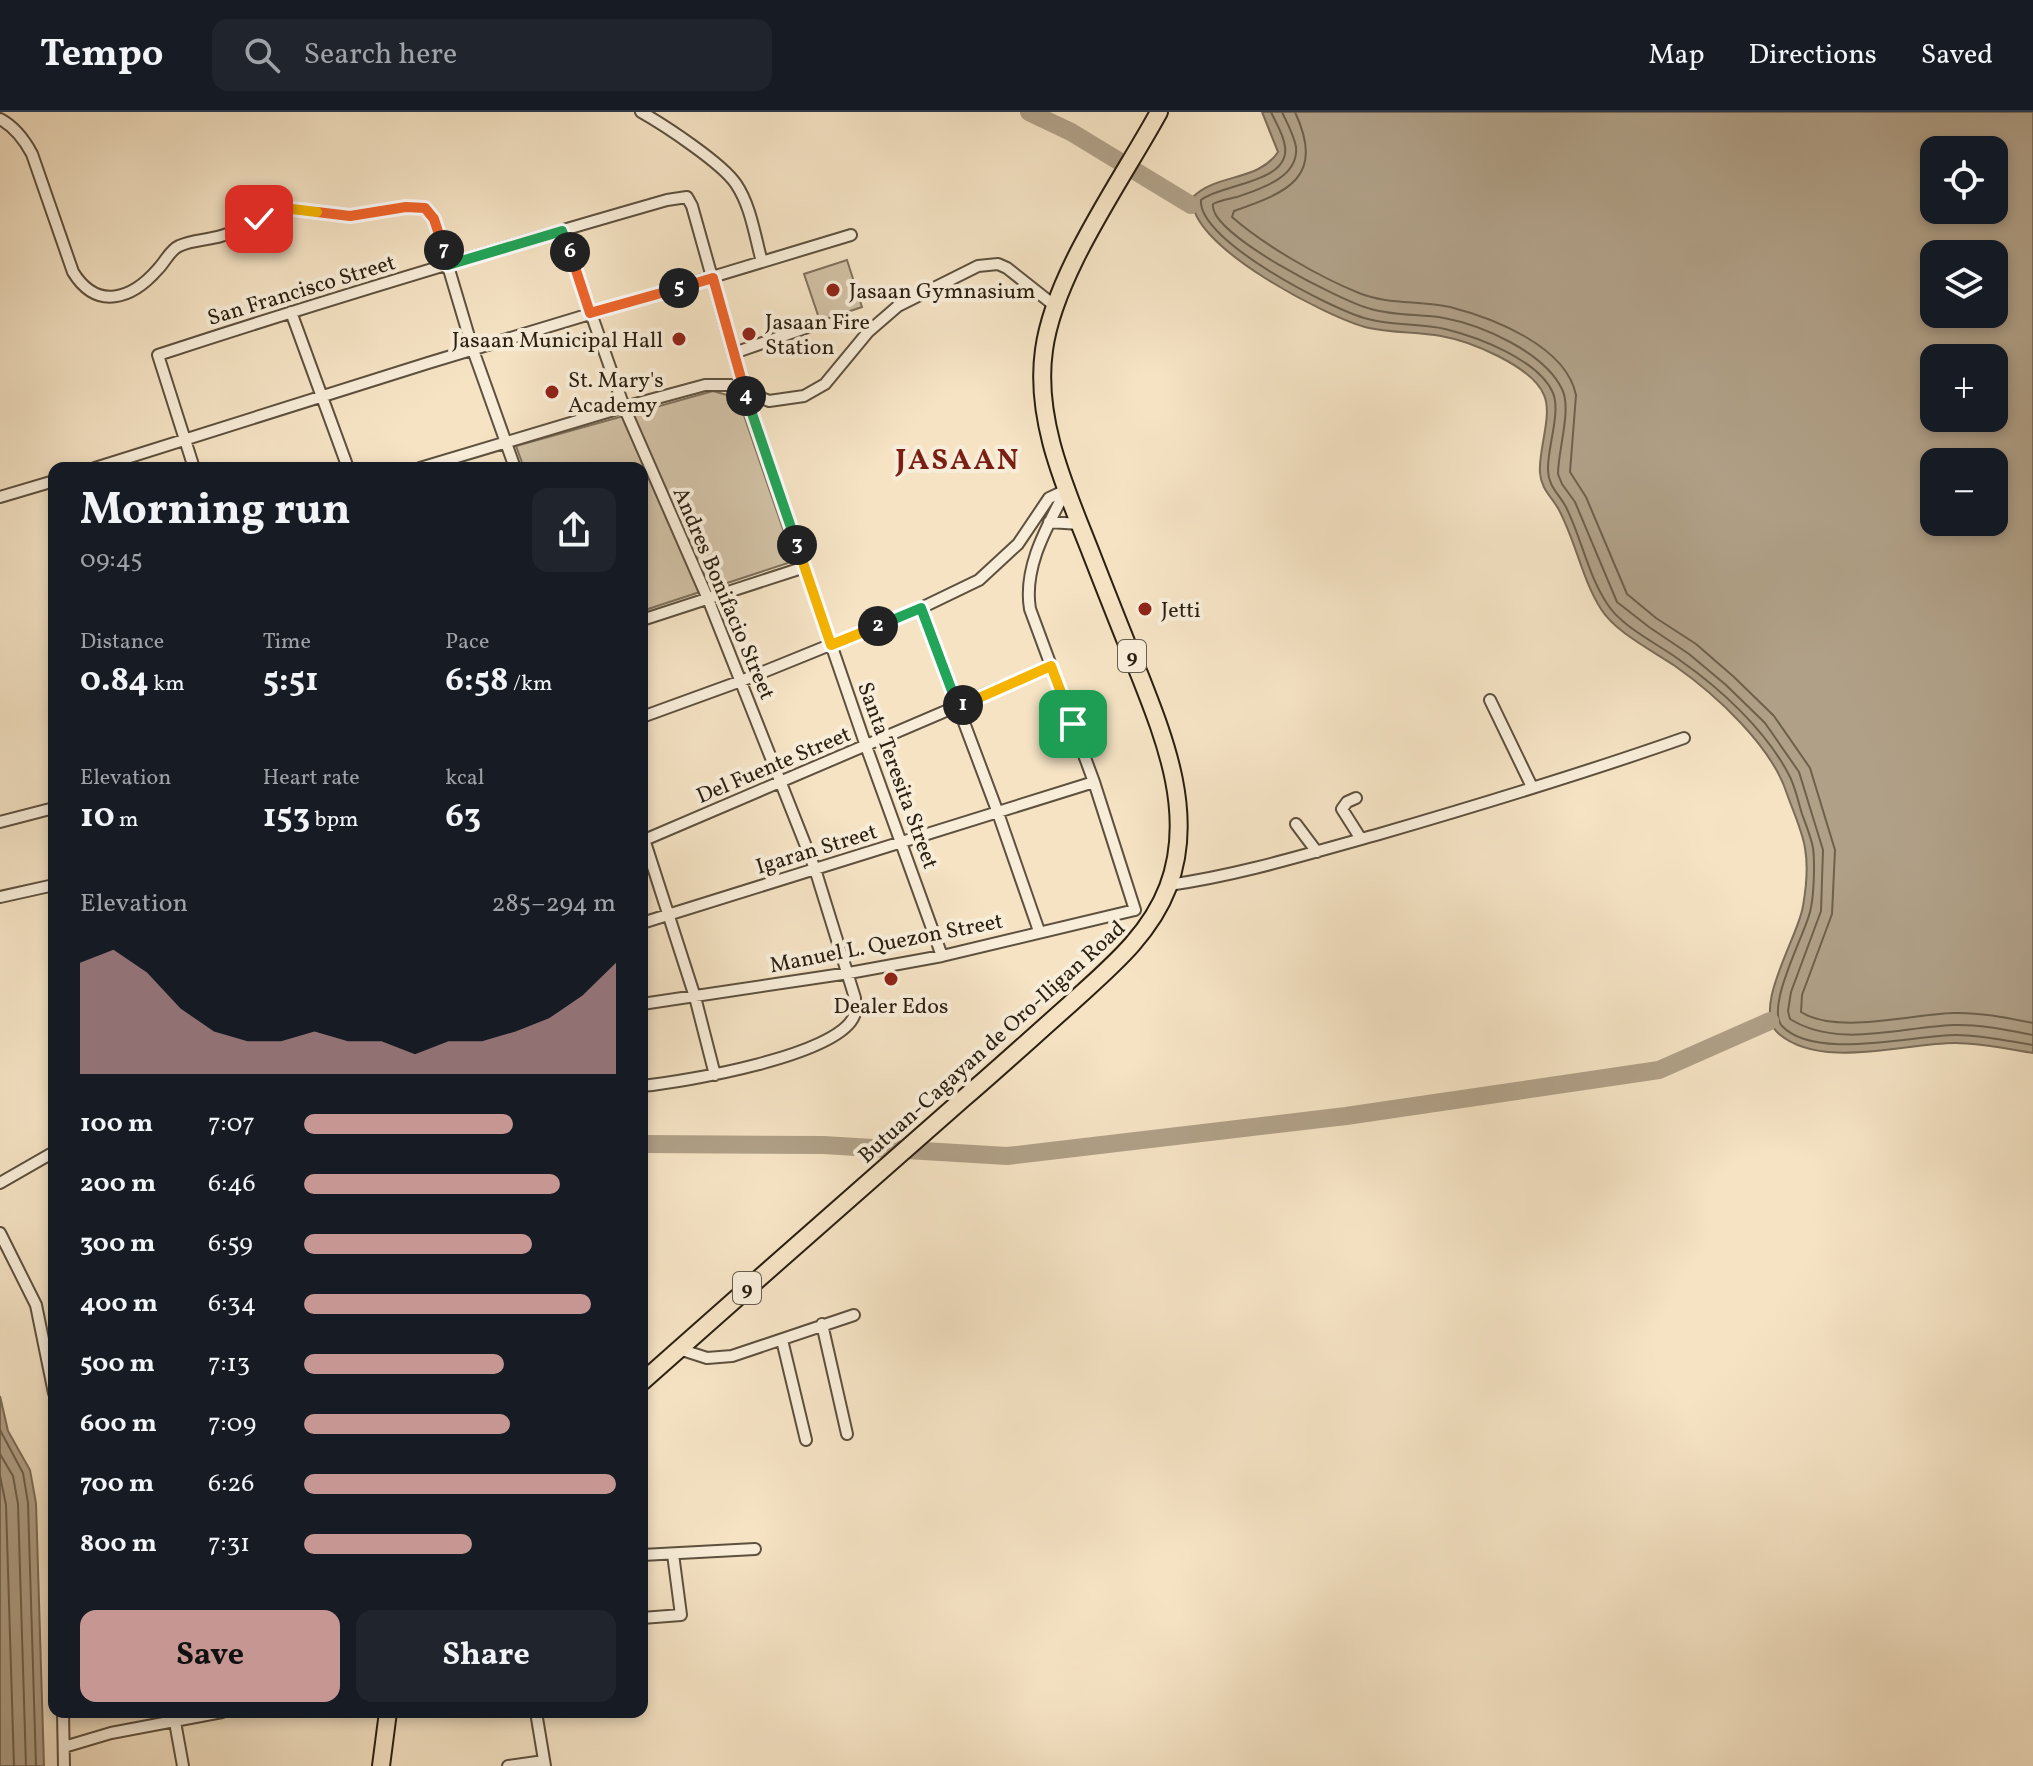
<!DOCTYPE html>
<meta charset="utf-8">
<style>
:root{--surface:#171b24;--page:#20242c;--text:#f1f3f6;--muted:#9ea1a6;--line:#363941;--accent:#c59692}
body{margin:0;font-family:Vollkorn,serif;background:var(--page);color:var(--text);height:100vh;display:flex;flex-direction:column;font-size:30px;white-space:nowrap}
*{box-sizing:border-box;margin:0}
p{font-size:26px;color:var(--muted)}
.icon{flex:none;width:44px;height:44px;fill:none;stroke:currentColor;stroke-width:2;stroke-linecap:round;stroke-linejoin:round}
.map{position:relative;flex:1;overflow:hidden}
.panel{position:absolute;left:48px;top:350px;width:600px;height:1256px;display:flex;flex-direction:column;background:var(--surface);border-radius:16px;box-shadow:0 4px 12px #0003}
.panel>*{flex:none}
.tools{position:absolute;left:1920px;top:24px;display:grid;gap:16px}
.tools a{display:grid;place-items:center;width:88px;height:88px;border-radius:16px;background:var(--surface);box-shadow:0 4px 12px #0003;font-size:40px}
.pin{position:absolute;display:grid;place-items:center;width:68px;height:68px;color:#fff;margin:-34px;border-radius:16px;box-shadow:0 4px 12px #0006}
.km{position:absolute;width:40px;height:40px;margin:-20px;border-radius:50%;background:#222;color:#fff;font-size:22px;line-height:40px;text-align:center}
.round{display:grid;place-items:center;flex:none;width:84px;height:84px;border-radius:16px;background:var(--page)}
.headline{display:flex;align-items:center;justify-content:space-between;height:136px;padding:0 32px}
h1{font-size:44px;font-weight:700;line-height:60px}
.figures{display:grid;grid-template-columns:repeat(3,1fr);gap:12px;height:136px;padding:8px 32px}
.figures div{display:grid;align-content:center}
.figures b{font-size:34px;font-weight:700}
.figures small{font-size:22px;font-weight:400}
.figures p{font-size:22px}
.chart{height:224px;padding:16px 32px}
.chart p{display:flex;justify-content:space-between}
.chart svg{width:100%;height:144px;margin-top:8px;fill:var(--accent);opacity:.7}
.primary-button{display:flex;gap:16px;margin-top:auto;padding:16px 32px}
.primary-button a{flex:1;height:92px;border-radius:16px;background:var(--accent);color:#111;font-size:32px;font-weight:700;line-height:92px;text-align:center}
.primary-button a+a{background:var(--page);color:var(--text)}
ul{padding:0 32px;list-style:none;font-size:26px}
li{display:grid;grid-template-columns:128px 96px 1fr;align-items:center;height:60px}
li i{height:20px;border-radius:10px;background:var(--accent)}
header{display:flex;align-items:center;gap:48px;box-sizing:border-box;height:112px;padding:0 40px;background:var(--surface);border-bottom:2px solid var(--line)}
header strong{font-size:38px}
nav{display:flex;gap:44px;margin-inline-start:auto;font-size:28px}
.search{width:560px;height:72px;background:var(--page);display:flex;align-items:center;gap:20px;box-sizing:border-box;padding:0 28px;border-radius:16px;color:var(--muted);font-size:30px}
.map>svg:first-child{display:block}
</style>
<header>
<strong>Tempo</strong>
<div class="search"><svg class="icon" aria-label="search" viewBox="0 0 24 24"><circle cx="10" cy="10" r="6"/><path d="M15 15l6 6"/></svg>Search here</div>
<nav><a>Map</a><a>Directions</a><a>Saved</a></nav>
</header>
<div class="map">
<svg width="2033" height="1654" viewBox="0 0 2033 1654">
<rect width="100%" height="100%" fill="#f5e3c4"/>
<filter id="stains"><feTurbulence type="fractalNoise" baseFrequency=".0025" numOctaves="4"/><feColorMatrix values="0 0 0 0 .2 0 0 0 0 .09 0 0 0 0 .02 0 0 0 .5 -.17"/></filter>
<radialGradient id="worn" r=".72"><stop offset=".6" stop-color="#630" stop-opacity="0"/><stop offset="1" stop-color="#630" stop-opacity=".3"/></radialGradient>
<path fill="#d2c2a6" stroke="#7e705c" stroke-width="2" d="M847,148L862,195L820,209L804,162Z
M713,279L738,286L794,449L642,499V356H524L516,334Z"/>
<path fill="#b0a087" stroke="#7a6c58" stroke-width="2" fill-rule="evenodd" d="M1262,0H2033V941C2008,937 1980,931 1955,931C1904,931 1822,958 1779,922C1750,898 1799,824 1803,794C1806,777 1808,753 1805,736C1802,718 1793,699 1787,682C1772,634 1715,582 1675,554C1653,539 1615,520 1601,497C1582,467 1576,430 1559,398C1552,385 1541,377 1540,361C1538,338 1553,303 1544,283C1532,254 1470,229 1441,224C1417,220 1393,221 1369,216C1330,207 1184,132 1193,85C1217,61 1258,70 1278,40ZM1934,38H1994V98H1934ZM1934,142H1994V202H1934ZM1994,246V306H1934V246ZM1934,350H1994V410H1934Z
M0,1284L8,1319L30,1358L36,1391L44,1654H0Z"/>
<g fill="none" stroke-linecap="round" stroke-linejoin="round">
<path stroke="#6d604c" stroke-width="2" d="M1271,0C1276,11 1284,23 1285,35C1290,71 1220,72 1201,88C1197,128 1332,198 1368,207C1393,214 1420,211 1445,217C1478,225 1539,248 1553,281C1561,301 1547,336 1548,358C1548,374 1559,382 1566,395C1582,427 1588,464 1608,493C1623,516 1660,533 1681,549C1721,577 1765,618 1788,661C1795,673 1798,689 1802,702C1806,713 1811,725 1813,736C1815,751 1814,785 1810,800C1805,822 1765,895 1782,914C1815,949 1913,923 1956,923C1981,923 2008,929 2033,933
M1282,0C1287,11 1294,23 1296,35C1299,66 1259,77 1237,85C1229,87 1220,88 1213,92C1208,122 1343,190 1371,197C1395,204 1420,202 1444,206C1482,213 1544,240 1562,277C1572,297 1558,338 1558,362L1562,372L1575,390L1617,490L1649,515L1689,542L1726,573L1765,611L1799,660L1823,738L1821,799L1791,880L1788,899L1790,907C1838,937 1901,915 1953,913C1979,912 2007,918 2033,923
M1295,0C1325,65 1289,80 1234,99L1232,105C1264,133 1319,165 1359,181C1388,193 1420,188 1450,195C1493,206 1566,234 1576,283L1570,360L1586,385L1627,482L1656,506L1696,532L1734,565L1774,604L1810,656L1835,738L1832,802L1802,883L1801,900C1837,923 1912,902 1953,901C1979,900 2008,906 2033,911
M0,1318L23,1361L28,1391L36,1654
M0,1342L13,1364L18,1392L26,1654
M0,1364L6,1393L14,1654"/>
<path stroke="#b0a087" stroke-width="18" d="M1029,0L1071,20L1191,93
M642,1032L823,1033L1007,1044L1346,1004L1659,958L1770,909"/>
<defs>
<path id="minor" d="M641,0C664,13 722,51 736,72C751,94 755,125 762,150
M0,7C15,15 24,27 32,42L73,160C97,199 132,187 158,157C165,150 170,138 179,134C191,128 208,128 221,124C242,118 263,106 284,98L292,97L350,104L406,95L425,96L434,107L473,238L515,356
M562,119L624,295L708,487L815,757L855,886C855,892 856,899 854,904C838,944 683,970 642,974
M291,200L348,356
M734,241L811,214
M95,356L428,251L851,123
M194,356L158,243C326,188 496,137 667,88L687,85L692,94L744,279L866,634L942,844
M420,356L624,295L705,273H731L769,289L804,284L825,272L868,220L898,194L978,154L998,152L1007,156L1055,194
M1066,378C1047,415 1023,455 1030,497L1094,670L1135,798
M0,385L54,369
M1049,410L1080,412
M921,496L998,701L1039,819
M642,508L805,455
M1490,588L1532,675
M642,605L741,569L921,496L979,468L1018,432L1049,386L1066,378
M1356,686L1347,690L1342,697L1361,727
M0,710L54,696
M1296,712L1317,740
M643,724L695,885L715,963
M642,729L1051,554
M1169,773C1240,763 1307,742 1376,723C1479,693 1582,662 1684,626
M0,785L54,773
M642,811L1094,670
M642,892L849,861L942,844L1135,798
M0,1071L54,1040
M0,1121L36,1193L54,1281
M822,1212L847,1322
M782,1228L806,1328
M679,1237L707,1246L732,1244L854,1203
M642,1443L755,1437
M642,1506L681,1503L673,1442
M63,1600L64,1654
M536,1600L545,1654
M175,1610L183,1654
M64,1635L111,1621L222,1600
M508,1654L544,1649"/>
<path id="highway" d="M642,1270C749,1175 856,1081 964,986C999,956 1034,924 1069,893C1107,858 1149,825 1168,775C1195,704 1166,630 1140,564C1123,523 1107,482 1091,441C1066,377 1034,308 1044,238C1054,162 1122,68 1159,0
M381,1654L388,1600"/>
</defs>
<use href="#minor" stroke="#5d503e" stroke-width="14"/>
<use href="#highway" stroke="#2a1f11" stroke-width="20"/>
<use href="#minor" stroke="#f8edd9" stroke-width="10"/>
<use href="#highway" stroke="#f5e3c4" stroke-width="16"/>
</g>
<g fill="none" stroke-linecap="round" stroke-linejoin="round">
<defs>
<path id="split-1" d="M963,593L1051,554L1073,612"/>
<path id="split-2" d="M878,514L921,496L958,595L963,593"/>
<path id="split-3" d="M797,433L831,533L878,514"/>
<path id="split-4" d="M746,284L797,433"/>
<path id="split-5" d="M679,176L713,166L746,284"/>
<path id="split-6" d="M570,140L590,201L679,176"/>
<path id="split-7" d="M444,138L448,153L562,119L570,140"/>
<path id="split-8" d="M317,100L350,104L406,95L425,96L434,107L444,138"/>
<path id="split-9" d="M259,107L292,97L317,100"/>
</defs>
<use href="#split-1" stroke="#fff" stroke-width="16"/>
<use href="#split-2" stroke="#fff" stroke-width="16"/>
<use href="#split-3" stroke="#fff" stroke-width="16"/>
<use href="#split-4" stroke="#fff" stroke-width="16"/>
<use href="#split-5" stroke="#fff" stroke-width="16"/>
<use href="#split-6" stroke="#fff" stroke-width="16"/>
<use href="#split-7" stroke="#fff" stroke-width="16"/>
<use href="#split-8" stroke="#fff" stroke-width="16"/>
<use href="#split-9" stroke="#fff" stroke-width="16"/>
<use href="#split-1" stroke="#f5b400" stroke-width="10"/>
<use href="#split-2" stroke="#22a559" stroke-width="10"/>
<use href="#split-3" stroke="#f5b400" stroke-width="10"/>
<use href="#split-4" stroke="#22a559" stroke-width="10"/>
<use href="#split-5" stroke="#f0652b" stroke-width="10"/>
<use href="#split-6" stroke="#f0652b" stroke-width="10"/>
<use href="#split-7" stroke="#22a559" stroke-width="10"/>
<use href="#split-8" stroke="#f0652b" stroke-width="10"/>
<use href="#split-9" stroke="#f5b400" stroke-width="10"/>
</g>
<g fill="#8f2418" stroke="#f8edd9" stroke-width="3">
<circle cx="833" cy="178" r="8"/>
<circle cx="749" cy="222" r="8"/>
<circle cx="679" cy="227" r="8"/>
<circle cx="552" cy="280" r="8"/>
<circle cx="1145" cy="497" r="8"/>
<circle cx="891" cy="867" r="8"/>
</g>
<g text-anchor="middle" stroke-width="8" stroke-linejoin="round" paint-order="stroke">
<g fill="#f8edd9" stroke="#685d4d" stroke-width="2">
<rect x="1118" y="528" width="28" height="32" rx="6"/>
<rect x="733" y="1160" width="28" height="32" rx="6"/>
</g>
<g font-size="20" font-weight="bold" fill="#2a1f11">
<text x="1132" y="551">9</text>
<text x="747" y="1183">9</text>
</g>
<g font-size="22" fill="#2a1f11" stroke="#f8edd9">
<text transform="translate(301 177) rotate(-17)" y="8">San Francisco Street</text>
<text transform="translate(725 481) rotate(67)" y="8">Andres Bonifacio Street</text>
<text transform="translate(773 652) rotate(-23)" y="8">Del Fuente Street</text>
<text transform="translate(899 663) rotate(70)" y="8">Santa Teresita Street</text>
<text transform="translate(816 736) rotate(-17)" y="8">Igaran Street</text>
<text transform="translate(886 830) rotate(-11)" y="8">Manuel L. Quezon Street</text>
<text transform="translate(991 929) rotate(-42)" y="8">Butuan-Cagayan de Oro-Iligan Road</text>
</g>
<g font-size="22" fill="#2a1f11" stroke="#f8edd9" text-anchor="start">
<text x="849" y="186">Jasaan Gymnasium</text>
<text x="765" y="217">Jasaan Fire<tspan x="765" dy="25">Station</tspan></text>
<text x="663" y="235" text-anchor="end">Jasaan Municipal Hall</text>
<text x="568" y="275">St. Mary's<tspan x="568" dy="25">Academy</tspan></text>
<text x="1161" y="505">Jetti</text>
<text x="891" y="901" text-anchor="middle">Dealer Edos</text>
</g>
<g font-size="30" font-weight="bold" letter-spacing="2" fill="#7a1f14" stroke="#f8edd9">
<text x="958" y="357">JASAAN</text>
</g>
</g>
<rect width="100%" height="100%" filter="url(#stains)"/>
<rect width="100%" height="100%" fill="url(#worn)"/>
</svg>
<div class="tools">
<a><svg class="icon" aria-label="locate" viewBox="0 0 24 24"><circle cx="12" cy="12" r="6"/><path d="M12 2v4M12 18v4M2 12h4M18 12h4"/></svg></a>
<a><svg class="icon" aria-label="layers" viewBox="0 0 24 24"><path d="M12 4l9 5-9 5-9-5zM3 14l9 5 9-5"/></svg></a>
<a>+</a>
<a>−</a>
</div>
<div class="pin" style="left:1073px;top:612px;background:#1e9e55"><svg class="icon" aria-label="arrive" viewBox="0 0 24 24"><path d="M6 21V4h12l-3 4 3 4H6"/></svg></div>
<div class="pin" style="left:259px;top:107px;background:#d93025"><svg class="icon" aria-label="check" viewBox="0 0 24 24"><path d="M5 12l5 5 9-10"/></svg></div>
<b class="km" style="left:963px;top:593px">1</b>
<b class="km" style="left:878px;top:514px">2</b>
<b class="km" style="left:797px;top:433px">3</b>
<b class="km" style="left:746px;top:284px">4</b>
<b class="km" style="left:679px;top:176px">5</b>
<b class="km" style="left:570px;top:140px">6</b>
<b class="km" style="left:444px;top:138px">7</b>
<section class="panel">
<div class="headline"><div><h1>Morning run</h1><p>09:45</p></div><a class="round"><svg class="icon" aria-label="share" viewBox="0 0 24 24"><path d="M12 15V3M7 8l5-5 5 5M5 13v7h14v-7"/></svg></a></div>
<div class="figures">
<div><p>Distance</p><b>0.84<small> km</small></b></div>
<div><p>Time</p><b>5:51</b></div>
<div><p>Pace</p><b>6:58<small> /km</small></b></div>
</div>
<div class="figures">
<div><p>Elevation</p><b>10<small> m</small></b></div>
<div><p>Heart rate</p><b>153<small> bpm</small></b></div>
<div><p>kcal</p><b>63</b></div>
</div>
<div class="chart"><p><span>Elevation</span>285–294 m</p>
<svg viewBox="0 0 160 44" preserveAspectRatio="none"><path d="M0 44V10L10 6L20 13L30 24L40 31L50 34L60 34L70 31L80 34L90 34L100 38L110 34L120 34L130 31L140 27L150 20L160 10V44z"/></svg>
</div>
<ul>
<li><b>100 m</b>7:07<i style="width:67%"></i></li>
<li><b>200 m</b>6:46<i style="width:82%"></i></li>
<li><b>300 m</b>6:59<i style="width:73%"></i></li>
<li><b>400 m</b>6:34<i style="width:92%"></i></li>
<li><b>500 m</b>7:13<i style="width:64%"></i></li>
<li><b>600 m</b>7:09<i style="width:66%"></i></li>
<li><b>700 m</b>6:26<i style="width:100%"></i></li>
<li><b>800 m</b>7:31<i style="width:54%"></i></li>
</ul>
<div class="primary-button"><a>Save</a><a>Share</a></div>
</section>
</div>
